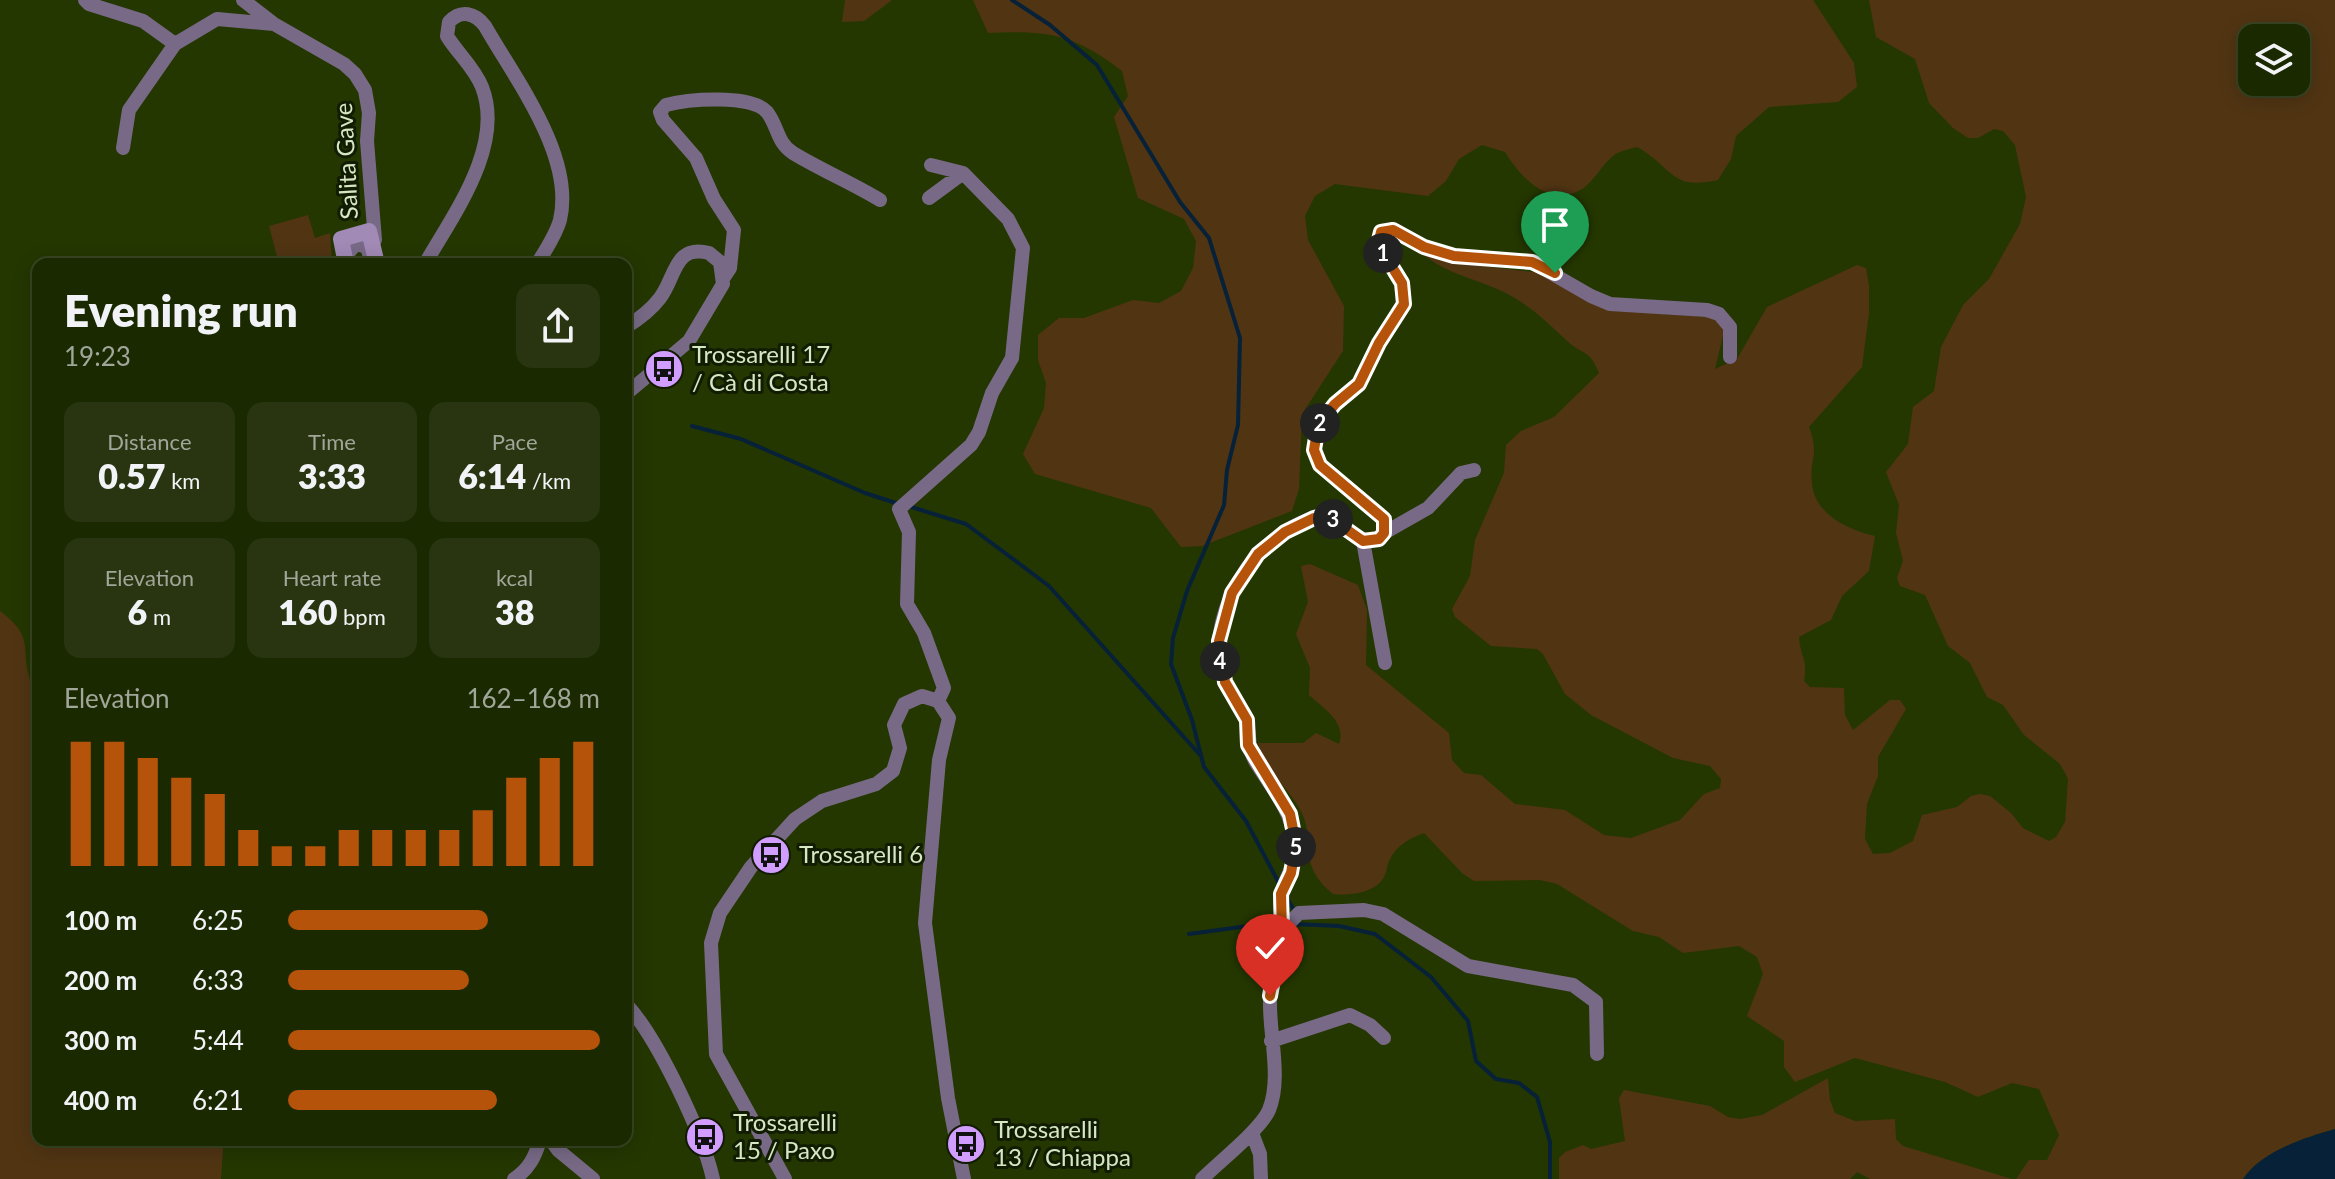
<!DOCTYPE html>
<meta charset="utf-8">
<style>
:root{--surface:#1b2901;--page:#283510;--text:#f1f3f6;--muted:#a0a699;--line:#394523;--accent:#b45309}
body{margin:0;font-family:Lato,sans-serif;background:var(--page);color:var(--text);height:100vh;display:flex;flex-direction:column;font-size:30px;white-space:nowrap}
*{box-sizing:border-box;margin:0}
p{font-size:26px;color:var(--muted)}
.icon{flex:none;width:44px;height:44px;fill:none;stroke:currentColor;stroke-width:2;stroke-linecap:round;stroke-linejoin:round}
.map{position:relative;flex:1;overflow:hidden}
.sheet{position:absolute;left:32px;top:258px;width:600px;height:888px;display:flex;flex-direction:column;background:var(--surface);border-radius:16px;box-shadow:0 4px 20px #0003,0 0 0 2px var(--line)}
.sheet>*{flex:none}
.buttons{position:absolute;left:2238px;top:24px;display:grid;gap:16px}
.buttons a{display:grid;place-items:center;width:72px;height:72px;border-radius:16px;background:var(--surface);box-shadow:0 4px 20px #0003,0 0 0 2px var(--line);font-size:40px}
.pin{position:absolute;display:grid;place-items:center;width:68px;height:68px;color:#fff;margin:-82px -34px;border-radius:50% 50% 50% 0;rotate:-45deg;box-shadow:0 0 8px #0007}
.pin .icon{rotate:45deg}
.km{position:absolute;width:40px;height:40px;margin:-20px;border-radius:50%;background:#222;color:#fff;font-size:22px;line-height:40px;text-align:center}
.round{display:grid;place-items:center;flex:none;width:84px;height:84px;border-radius:16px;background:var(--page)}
.headline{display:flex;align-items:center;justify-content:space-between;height:136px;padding:0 32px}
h1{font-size:44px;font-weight:800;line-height:60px}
.figures{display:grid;grid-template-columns:repeat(3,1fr);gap:12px;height:136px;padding:8px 32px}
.figures div{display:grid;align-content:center;border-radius:16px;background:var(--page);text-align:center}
.figures b{font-size:34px;font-weight:800}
.figures small{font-size:22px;font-weight:400}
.figures p{font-size:22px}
.chart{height:224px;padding:16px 32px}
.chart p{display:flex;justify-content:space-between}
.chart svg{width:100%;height:144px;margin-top:8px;stroke:var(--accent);stroke-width:6}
ul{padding:0 32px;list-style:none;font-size:26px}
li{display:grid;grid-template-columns:128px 96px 1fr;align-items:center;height:60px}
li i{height:20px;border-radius:10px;background:var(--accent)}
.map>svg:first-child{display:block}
</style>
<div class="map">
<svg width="2335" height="1179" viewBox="0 0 2335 1179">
<rect width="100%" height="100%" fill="#243701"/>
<path fill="#513513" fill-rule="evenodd" d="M845,0H892L864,21L842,22Z
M973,0H1813L1854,63L1857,87L1838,102L1769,107L1736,136L1731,159L1718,180C1670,191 1673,167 1637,147C1629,149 1619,151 1613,156C1602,165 1594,181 1582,189C1549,209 1520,177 1505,152L1482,145L1459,159L1446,181L1428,196L1335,184L1315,196L1305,216L1308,240L1344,306L1343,351L1302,414L1299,489L1292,511L1202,546L1181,547L1151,508L1035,474L1023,454L1044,408L1046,383L1038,360V335L1059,318H1084L1133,300L1159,303L1181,291L1193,268L1196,241L1184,219L1138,198L1114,117L1128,96L1122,71C1074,34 1048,30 988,33Z
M1869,0H2335V1129C2304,1138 2262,1151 2243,1179H2016L2029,1160H2047L2059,1135L2039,1089L2012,1083L1978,1097L1945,1082L1855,1058L1795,1082L1784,1067V1041L1747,1016L1763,974L1757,957L1739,946L1683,953L1659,937L1633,931L1557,884L1540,880L1474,881L1462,873L1424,833C1410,838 1397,845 1390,859C1387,864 1387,872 1384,877C1376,893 1348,896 1333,894C1294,862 1318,839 1299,808C1286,785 1264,770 1258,743H1303L1316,733L1339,744C1347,722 1323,708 1309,695L1310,668L1296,634L1308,602L1301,566L1310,564L1358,585L1367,610L1366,665L1449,733L1452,760L1464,773L1481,775L1515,804L1565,810L1604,835L1631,838L1680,820L1704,794L1720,788L1721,779L1710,766L1673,758L1591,715L1565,694L1543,654L1537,649L1491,646L1455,617L1452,609L1470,576L1475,540L1504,473L1506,445L1521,431L1554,417L1599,373C1589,348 1583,356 1566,340C1544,319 1525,301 1497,289C1467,276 1447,274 1420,252L1453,263L1541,273L1603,307L1660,314L1710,317L1725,327L1715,369L1737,359L1767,307L1857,265L1866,268L1869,286V313L1862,367L1809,427C1820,457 1809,457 1812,483C1814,514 1848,530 1875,536L1869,571L1842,596L1831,620L1799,637C1800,656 1808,659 1804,681L1810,687L1844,688L1845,715L1853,730L1890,700H1900L1906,709L1878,757V776L1867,804L1865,839L1873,854L1890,853L1913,841L1922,815L1957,807L1971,796L1980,794L1990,796L2011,813L2023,828L2049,841L2056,837L2065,822L2068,779L2064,771L2059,763L2024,735L2003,705L1987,697L1970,663L1948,646L1925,595L1900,586L1897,578L1903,561L1896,533L1899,505L1886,472L1908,444L1913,407L1934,391L1941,347L1963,305L1989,279L2020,224L2026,197L2015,145L2003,131L1994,129L1978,138H1968L1953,128L1929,103L1915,59L1876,37ZM2252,38H2296V82H2252Z
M308,215L315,238L330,233L332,264H279L269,226Z
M0,611C37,639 19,649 31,682L38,684V1140H219L223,1149L221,1179H0Z
M1828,1078L1830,1100L1835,1113L1855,1121L1895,1119L1896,1139L1903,1146L2012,1179H1870L1857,1172L1850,1179H1559V1158L1565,1152L1583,1145L1591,1149L1625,1141L1619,1098L1624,1090L1710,1106L1728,1117L1740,1119L1762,1115Z"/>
<path fill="#062138" d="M2335,1129V1179H2243C2262,1151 2304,1138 2335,1129Z"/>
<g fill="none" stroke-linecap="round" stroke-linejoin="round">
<path stroke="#062138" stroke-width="4" d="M1012,0L1050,25L1097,65L1180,202L1209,238L1240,338L1238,425L1227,470L1224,505L1187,591L1173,638L1171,664L1192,720L1204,767L1246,821L1280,885
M692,426L741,439L865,493L899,504
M908,506L966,524L1049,586L1200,755
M1286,897L1296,913
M1294,924L1339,926L1375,934L1431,977L1468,1021L1476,1061L1496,1079L1519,1083L1537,1097L1550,1142V1179
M1189,934L1278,922"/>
<path stroke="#786a86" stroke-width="14" d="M85,0L89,4L143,21L175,44
M243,0L274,24
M123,148L129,110L175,44L217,19L274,24L344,64L355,74L365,90L369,113L367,141L375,240
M931,165L963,173L1008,219L1023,248L1012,358L992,393L979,432L971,445L899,509L909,532L907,604L924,633L944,688L938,701
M929,198L963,173
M350,264L348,253L356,244L367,247L371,260
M425,264C453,215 505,146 482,87C474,67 458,54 447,36L449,22C461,9 475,13 485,26C515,79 575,156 560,220C556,235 545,251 537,264
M724,277L730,268L734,230L714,199L696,158L663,120L660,112L666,105C688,99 751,94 767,112C778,126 777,143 793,153C821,170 852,183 880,200
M626,327C639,319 651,310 660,298C676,277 674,244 709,253L720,262L723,284L689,341L626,394
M1384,533L1428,508L1461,473L1474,470
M1363,541L1385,663
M1282,931L1299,913L1364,910L1383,914L1468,966L1573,985L1596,1002L1597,1054
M626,1004C657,1037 703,1134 713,1179
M1271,1041L1350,1015L1370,1025L1384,1038
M1252,1133L1260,1154L1261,1179
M551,1140L558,1150L593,1179
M514,1179C529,1169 535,1157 540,1140
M785,1179L716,1054L711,943L720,913L751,867L795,819L822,801L876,784L893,771L900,748L894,725L904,704L922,696L938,701L949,718L939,760L925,923L948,1098L964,1179
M1202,1179C1219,1162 1261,1129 1269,1110C1282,1078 1269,1034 1270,1001C1271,979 1279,957 1281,935C1283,921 1278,905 1281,893C1287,875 1298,860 1295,841C1291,809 1271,787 1255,761C1247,747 1251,734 1246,720C1242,706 1231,695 1225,683C1210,645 1224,600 1247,568C1267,542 1294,521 1326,515C1345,525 1365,554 1384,533V519L1320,465L1314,450L1318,425L1335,404L1359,384L1379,343L1404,304L1402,283L1378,244L1381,232L1393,230L1424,247L1454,256L1532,262L1591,296L1610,304L1707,310L1719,314L1730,327V357"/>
<path stroke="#a18ab6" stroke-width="16" d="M346,264L341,239L369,231L377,264"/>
</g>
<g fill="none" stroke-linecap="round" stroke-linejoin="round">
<defs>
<path id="route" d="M1270,996L1282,931L1281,894L1291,873L1296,844L1290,814L1248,745L1247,720L1225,682L1219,641L1232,593L1258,554L1285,532L1314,518L1326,515L1363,541L1379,539L1384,533V519L1320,465L1314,450L1318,425L1335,404L1359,384L1379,343L1404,304L1402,283L1378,244L1381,232L1393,230L1424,247L1454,256L1532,262L1555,273"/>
</defs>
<use href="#route" stroke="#fff" stroke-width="16"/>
<use href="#route" stroke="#b45309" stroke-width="10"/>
</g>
<defs>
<symbol id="bus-disc" viewBox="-11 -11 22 22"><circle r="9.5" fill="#d19dfe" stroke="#111c02"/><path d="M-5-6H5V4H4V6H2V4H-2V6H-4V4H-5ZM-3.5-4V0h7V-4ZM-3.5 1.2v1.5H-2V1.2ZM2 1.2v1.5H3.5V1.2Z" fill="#111"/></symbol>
</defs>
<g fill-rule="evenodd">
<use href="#bus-disc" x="642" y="347" width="44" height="44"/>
<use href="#bus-disc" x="749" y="833" width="44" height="44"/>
<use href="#bus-disc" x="683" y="1115" width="44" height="44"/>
<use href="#bus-disc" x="944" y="1122" width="44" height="44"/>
</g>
<g text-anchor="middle" stroke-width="6" stroke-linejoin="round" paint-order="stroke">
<g font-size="24" fill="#d6e7c4" stroke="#111c02">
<text transform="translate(347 161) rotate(-93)" y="8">Salita Gave</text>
</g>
<g font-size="24" fill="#d6e7c4" stroke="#111c02" text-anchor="start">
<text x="692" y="363">Trossarelli 17<tspan x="692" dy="28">/ Cà di Costa</tspan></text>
<text x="799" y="863">Trossarelli 6</text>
<text x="733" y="1131">Trossarelli<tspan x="733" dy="28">15 / Paxo</tspan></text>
<text x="994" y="1138">Trossarelli<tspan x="994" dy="28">13 / Chiappa</tspan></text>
</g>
</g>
</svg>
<div class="buttons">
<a><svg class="icon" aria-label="layers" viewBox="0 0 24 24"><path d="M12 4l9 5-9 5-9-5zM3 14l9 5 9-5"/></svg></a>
</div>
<div class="pin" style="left:1555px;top:273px;background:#1e9e55"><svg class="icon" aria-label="arrive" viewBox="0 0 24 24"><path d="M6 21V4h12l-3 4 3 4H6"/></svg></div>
<div class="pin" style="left:1270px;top:996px;background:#d93025"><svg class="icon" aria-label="check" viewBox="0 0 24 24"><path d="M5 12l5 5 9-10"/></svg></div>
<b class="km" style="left:1383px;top:253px">1</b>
<b class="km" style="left:1320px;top:423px">2</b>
<b class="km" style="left:1333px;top:519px">3</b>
<b class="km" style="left:1220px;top:661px">4</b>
<b class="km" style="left:1296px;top:847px">5</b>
<section class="sheet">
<div class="headline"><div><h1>Evening run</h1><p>19:23</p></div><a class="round"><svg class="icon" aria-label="share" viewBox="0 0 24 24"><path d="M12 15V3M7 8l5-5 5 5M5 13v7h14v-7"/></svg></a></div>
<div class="figures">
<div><p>Distance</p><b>0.57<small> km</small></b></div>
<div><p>Time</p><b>3:33</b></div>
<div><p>Pace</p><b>6:14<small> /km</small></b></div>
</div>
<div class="figures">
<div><p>Elevation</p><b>6<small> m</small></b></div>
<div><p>Heart rate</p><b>160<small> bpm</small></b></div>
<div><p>kcal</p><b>38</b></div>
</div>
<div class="chart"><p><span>Elevation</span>162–168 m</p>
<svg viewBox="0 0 160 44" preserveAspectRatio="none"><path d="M5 44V6M15 44V6M25 44V11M35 44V17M45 44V22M55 44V33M65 44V38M75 44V38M85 44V33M95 44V33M105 44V33M115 44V33M125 44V27M135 44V17M145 44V11M155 44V6"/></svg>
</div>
<ul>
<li><b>100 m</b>6:25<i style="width:64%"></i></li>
<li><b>200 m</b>6:33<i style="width:58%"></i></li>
<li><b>300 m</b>5:44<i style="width:100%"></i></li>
<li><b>400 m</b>6:21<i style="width:67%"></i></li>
</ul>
</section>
</div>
